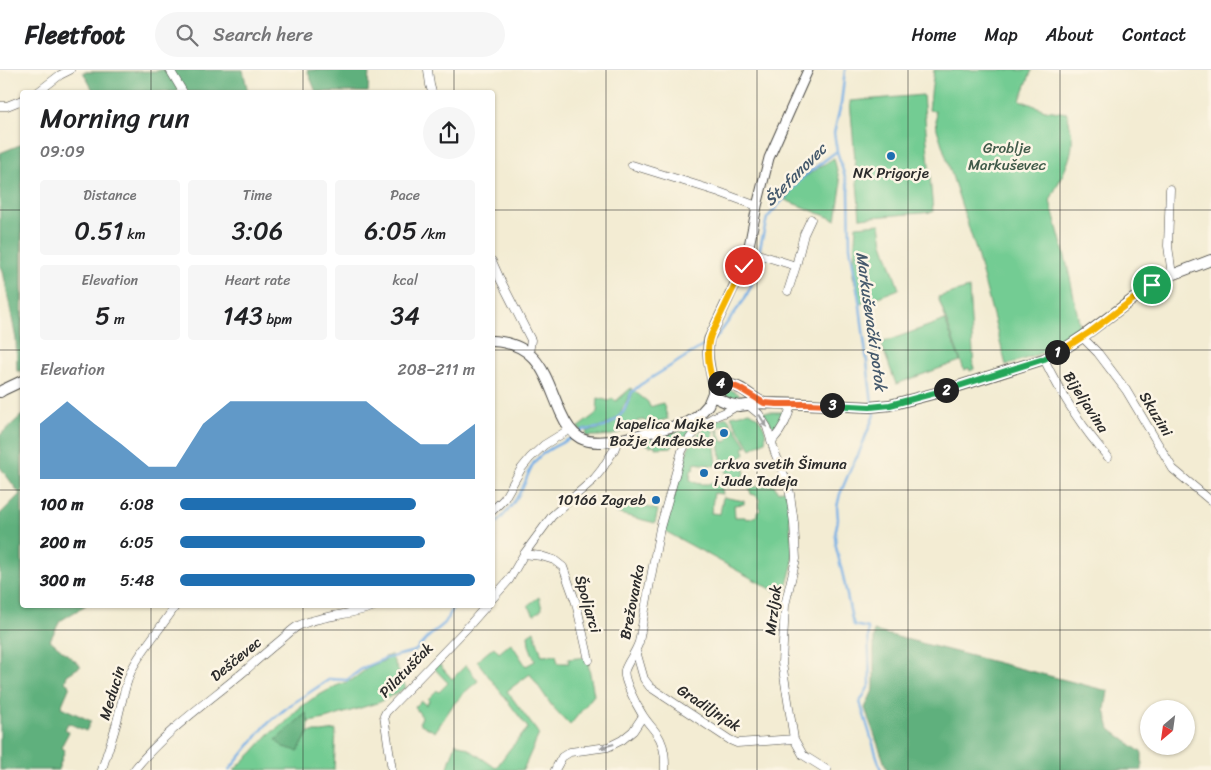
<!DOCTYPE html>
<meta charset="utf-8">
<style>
:root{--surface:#fff;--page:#f6f6f6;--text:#202124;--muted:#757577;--line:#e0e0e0;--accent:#1f6fb2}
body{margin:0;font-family:Sriracha,sans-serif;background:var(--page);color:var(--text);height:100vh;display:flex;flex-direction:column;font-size:19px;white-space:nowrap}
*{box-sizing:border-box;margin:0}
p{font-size:16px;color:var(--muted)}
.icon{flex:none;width:28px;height:28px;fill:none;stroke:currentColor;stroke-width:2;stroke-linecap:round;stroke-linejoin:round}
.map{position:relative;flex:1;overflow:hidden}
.details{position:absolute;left:20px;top:20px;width:475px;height:518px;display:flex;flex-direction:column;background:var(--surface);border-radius:5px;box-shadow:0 1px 4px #0004}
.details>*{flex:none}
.needle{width:32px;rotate:209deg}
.fabs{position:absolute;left:1140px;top:630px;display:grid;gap:10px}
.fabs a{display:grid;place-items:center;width:55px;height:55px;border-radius:50%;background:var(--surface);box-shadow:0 1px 4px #0004;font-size:25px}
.pin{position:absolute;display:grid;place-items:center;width:42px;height:42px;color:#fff;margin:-21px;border:2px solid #fff;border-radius:50%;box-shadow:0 1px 5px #0007}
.km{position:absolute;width:25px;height:25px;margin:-12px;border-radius:50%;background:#222;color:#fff;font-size:14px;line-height:25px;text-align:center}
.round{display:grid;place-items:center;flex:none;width:52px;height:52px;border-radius:26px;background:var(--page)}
.headline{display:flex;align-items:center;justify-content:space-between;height:85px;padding:0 20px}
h1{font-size:28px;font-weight:600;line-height:38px}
.figures{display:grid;grid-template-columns:repeat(3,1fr);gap:8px;height:85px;padding:5px 20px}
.figures div{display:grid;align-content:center;border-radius:5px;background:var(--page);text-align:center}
.figures b{font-size:25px;font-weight:600}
.figures small{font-size:14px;font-weight:400}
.figures p{font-size:14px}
.chart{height:140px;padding:10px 20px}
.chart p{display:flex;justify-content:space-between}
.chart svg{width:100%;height:90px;margin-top:5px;fill:var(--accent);opacity:.7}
ul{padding:0 20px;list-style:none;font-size:16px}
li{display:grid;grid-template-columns:80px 60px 1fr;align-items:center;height:38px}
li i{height:12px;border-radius:6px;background:var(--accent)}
header{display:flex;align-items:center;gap:30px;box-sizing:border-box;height:70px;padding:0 25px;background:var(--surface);border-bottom:1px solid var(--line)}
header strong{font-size:24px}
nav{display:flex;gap:28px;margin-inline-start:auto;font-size:18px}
.search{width:350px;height:45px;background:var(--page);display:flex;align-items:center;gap:12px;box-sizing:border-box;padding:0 18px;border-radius:28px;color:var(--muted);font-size:19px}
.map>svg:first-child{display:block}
</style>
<header>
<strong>Fleetfoot</strong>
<div class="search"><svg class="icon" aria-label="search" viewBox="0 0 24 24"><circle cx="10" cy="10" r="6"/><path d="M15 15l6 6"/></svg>Search here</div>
<nav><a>Home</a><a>Map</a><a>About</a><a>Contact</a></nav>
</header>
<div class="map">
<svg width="1211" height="700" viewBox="0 0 1211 700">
<rect width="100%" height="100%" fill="#fcf5e5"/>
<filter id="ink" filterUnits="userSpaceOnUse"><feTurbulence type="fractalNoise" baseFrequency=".02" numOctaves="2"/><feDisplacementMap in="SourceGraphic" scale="10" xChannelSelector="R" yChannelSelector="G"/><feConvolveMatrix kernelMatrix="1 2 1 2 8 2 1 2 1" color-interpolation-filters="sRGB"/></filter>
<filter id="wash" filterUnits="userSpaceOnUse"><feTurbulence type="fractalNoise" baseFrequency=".0096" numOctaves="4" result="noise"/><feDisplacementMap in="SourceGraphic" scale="20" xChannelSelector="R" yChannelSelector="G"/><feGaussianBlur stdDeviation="1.12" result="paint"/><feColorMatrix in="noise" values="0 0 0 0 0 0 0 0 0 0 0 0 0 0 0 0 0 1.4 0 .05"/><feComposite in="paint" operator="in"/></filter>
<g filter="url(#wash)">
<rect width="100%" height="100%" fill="#f3ecd3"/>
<path fill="#73cc93" stroke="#4f7c5f" d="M934,0H1032L1020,30L1045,40L1067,43C1069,51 1071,59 1072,67C1074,90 1058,111 1050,131L1068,198L1080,257C1060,279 1034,286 1006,295L976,180L937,59L935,41L929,40Z
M923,25L933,142L860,148L850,31Z
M834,88L841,117L836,150L785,130L800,110Z
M880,154L883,173L899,219L860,234L853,205L856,156Z
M969,218L974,299L970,301L969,298L964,300L938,227Z
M945,250L960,291L896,314L881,273Z
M631,318L632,320L618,347L604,356L581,360L577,358L597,343L598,328L609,331L612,328L616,331Z
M729,319L739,324L740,328L738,332C733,330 728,329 726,323Z
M634,321L648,332L650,337L663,333L668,349L646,354L644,350L637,351V356L613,365L598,366H586L587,361C604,360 620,353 627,336C630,331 631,326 634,321Z
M749,342C760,346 768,360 765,371L751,379L734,352L731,346Z
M763,342H784V346L776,358L772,357L769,350Z
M727,347L732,354L717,357L716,350Z
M712,352L717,395L716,396L695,393L694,398L691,401L690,410C696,415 709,415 716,412L721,415L723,424L714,423L711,443L720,444L723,427L744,431V434L734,435L735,447H745L746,449L752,448L753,447L757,446V442L760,441L759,429L755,425L751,424L749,417L774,415L778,422L785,419L788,428L793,492L784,526L663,460L688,378L697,365Z
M734,356L747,376L743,378L745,383L743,386L725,397L722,393L717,360L718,359L722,371L726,372L729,368L726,357Z
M690,358L693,361C686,367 678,370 672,377L655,378V375L649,376V374L645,375L644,371L676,362H682Z
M743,390L745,404L736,413L727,418L726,407L729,409L732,408L733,406L731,403H726V399Z
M620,430L658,440L655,453L616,443Z
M539,527L542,539L534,545L528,535Z
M534,561L542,586L556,585L558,593H569L568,589L587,587L594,625L570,655L552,636L530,604L507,621L539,664L523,700H447L456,673L467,678L496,698L509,680L528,658L477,591L494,577L499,583L511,573L526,596L535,591L529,575L528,565Z
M391,585L406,618L380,632L325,649L309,652L306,644L298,681L309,662H322L336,660L334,700H234L253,682L269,664L284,654L297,640L312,629L336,616L352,610L369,597L386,590L385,587Z
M438,593L452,609L466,595L478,611L465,622L453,635L435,662L419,653L422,647L415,637L421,631L426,635L429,631L428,629L437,620L439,622L448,613L433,597Z"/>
<path fill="#5eb07d" stroke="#446e54" d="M159,0H243L248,22H183L178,20L177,22H94L83,2L159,1Z
M307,0H369L368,22H316Z
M22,74V301H17L16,269L3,201L0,194V83Z
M22,345V535H86L60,551L50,570L81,596L67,605L65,612L70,616L61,637L91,651L86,661L68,653L65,659L69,662L61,677L65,680L58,700H0V444L20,424L0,397V365Z
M874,561L1108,621L1105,640L1110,659L1142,683V700H887L865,638L874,618Z
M306,643C312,662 307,665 298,681L283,677L276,670Z"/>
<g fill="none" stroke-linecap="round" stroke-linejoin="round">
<path stroke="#75afe6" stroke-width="2.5" d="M837,81L849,120L850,177L860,236L872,333
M713,270L716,268L744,230L751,216L767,148L804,106L837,81L834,63L841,34L845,0
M873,338L874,345L859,383L851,398L840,424L837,437L838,449L835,465L836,477L843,506L852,549L854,555L868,558L870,614L860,632L881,700
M578,364L584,360L605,357L617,349L624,341L632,322L640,315L706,274
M492,457C505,446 515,432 523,417C528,407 529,397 537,389C547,378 561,374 573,367
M229,700L266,655L290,635L330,609L347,610L363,598L384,589L415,581L428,567L445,553L455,535"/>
</g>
</g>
<g filter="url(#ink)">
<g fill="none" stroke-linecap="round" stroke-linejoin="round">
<defs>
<path id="minor" d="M170,0L183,22
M428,0L430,15L432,22
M38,22L60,5L70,0
M0,36H7L22,30
M632,95L719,122L757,136
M1170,119L1168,176L1172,205
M748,181L796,196L788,221
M492,191L500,209L531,270L529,283
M796,196L804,164L811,149
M1082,267L1098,283L1126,320L1173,399L1211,431
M1044,289C1061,324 1082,358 1108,387
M748,335L759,344L767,357L775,383L789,417L794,453L796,489L785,535L782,593L794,669L803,685L827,700
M772,371C781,361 789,347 791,334
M492,441L504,429L521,399L530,388L544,375L570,359
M524,484L541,486L554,490L563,497L576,533L589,590
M492,529L509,510L524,484L552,446L594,409L602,399L614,380L618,370
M636,581L644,609L650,617L730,670L737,673L794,669
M102,700C106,685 112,670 116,655C121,637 124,616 132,599C144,576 162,557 176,535
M134,700C166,660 208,632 247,599C258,589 270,579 282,569C287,565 293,558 300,555C324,544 352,546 377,535
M392,700L384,646L386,642L466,559L487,535
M555,700L562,687L570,682L608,677L622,670L633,661L643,646
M665,700C665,689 665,679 660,669C655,659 647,653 642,644C637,636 622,608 625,600C628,591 635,584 639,572L660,458L682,381C688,368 701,354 714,347C722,343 729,342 736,336"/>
<path id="tertiary" d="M713,313C710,299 706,284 709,269L744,195L748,181L757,136L769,88L808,0"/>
<path id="secondary" d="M492,271C540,273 545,307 561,343C565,352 571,363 580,368C591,374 606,372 618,370L687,353L698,346L708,335L713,323V313C723,313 733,314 742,319C750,324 756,330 764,333
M0,322L3,320L22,311
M712,326L730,334L739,336L764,333L806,334L870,337L890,335L940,322L1044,289L1067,277L1082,267L1152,215L1172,205L1211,190"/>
</defs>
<use href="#minor" stroke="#494844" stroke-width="9"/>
<use href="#tertiary" stroke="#494844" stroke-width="11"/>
<use href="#secondary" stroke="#494844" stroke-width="12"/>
<use href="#minor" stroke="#fff" stroke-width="8"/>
<use href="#tertiary" stroke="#fff" stroke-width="9"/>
<use href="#secondary" stroke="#fff" stroke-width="10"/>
</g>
<defs><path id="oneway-solid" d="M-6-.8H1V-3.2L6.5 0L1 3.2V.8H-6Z" transform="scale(1.25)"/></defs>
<g fill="#a0a0a0">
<use href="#oneway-solid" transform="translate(763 351) rotate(59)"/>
<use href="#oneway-solid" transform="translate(607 676) rotate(165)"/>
</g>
</g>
<g fill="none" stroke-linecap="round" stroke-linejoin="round" filter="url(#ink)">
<defs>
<path id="split-1" d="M1057,282L1067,277L1090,262L1152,215"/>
<path id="split-2" d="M946,320L1044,289L1057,282"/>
<path id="split-3" d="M832,335L870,337L890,335L946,320"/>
<path id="split-4" d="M720,313L729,314L739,318L764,333L777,334H806L832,335"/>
<path id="split-5" d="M720,313H713C709,297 705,281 711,265L744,196"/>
</defs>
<use href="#split-1" stroke="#fff" stroke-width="10"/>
<use href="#split-2" stroke="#fff" stroke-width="10"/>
<use href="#split-3" stroke="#fff" stroke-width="10"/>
<use href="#split-4" stroke="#fff" stroke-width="10"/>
<use href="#split-5" stroke="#fff" stroke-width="10"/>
<use href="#split-1" stroke="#f5b400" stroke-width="6"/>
<use href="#split-2" stroke="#22a559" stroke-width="6"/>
<use href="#split-3" stroke="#22a559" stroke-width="6"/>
<use href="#split-4" stroke="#f0652b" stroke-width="6"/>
<use href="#split-5" stroke="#f5b400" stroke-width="6"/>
</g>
<path fill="none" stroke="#2b2b2b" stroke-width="1" stroke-opacity="0.55" d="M151,0V22M303,0V22M454,0V22M606,0V700M757,0V700M908,0V700M1060,0V700M0,140H22M492,140H1211M0,280H22M492,280H1211M0,420H22M492,420H1211M151,535V700M303,535V700M454,535V700M0,560H1211"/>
<g fill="#1f6fb2" stroke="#fcf5e5" stroke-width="2">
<circle cx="891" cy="86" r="5"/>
<circle cx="724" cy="363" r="5"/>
<circle cx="704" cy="403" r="5"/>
<circle cx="656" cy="430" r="5"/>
</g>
<g text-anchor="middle" stroke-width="5" stroke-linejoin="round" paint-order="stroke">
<g font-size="15" fill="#415b4a" stroke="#fcf5e5">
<text x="1007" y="83">Groblje<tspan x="1007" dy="17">Markuševec</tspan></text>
</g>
<g font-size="15" fill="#2b2b2b" stroke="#fcf5e5" text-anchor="end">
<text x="891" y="108" text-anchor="middle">NK Prigorje</text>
<text x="714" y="359">kapelica Majke<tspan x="714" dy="17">Božje Anđeoske</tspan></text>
<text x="714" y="399" text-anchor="start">crkva svetih Šimuna<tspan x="714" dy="17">i Jude Tadeja</tspan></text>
<text x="646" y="435">10166 Zagreb</text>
</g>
<g font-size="15" fill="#2b2b2b" stroke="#fcf5e5">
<text transform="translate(1086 332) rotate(57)" y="5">Bijeljavina</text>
<text transform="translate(1156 344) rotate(59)" y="5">Skuzini</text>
<text transform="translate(632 532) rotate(-79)" y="5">Brežovanka</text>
<text transform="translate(588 534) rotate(74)" y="5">Špoljarci</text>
<text transform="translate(773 540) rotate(-83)" y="5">Mrzljak</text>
<text transform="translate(236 589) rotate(-39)" y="5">Deščevec</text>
<text transform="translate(406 600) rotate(-46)" y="5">Pilatuščak</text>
<text transform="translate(112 623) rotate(-73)" y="5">Meducin</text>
<text transform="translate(709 638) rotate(33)" y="5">Gradiljnjak</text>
</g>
<g font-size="16" font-style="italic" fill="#45596c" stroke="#fcf5e5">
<text transform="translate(795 104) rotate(-45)" y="6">Štefanovec</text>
<text transform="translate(872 251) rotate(82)" y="6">Markuševački potok</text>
</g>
</g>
</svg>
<div class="fabs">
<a><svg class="needle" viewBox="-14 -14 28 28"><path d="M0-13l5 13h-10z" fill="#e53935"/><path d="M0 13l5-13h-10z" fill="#757577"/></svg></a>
</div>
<div class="pin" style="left:1152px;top:215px;background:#1e9e55"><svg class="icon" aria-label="arrive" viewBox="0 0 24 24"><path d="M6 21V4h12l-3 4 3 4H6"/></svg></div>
<div class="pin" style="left:744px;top:196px;background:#d93025"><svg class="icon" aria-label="check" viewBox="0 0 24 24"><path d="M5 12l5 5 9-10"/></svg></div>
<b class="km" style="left:1057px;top:282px">1</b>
<b class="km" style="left:946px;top:320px">2</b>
<b class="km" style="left:832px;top:335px">3</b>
<b class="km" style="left:720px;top:313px">4</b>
<section class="details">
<div class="headline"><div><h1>Morning run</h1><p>09:09</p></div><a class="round"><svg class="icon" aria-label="share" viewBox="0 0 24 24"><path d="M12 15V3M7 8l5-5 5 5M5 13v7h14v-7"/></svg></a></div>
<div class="figures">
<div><p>Distance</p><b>0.51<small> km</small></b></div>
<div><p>Time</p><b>3:06</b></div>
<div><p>Pace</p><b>6:05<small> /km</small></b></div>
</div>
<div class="figures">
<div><p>Elevation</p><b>5<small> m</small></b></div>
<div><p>Heart rate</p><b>143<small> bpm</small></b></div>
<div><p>kcal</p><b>34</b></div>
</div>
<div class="chart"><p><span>Elevation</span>208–211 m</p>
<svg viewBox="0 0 160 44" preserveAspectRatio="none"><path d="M0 44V17L10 6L20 17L30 27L40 38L50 38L60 17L70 6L80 6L90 6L100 6L110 6L120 6L130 17L140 27L150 27L160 17V44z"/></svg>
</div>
<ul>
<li><b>100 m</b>6:08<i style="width:80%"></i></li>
<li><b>200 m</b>6:05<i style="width:83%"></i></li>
<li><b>300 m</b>5:48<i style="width:100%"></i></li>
</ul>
</section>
</div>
